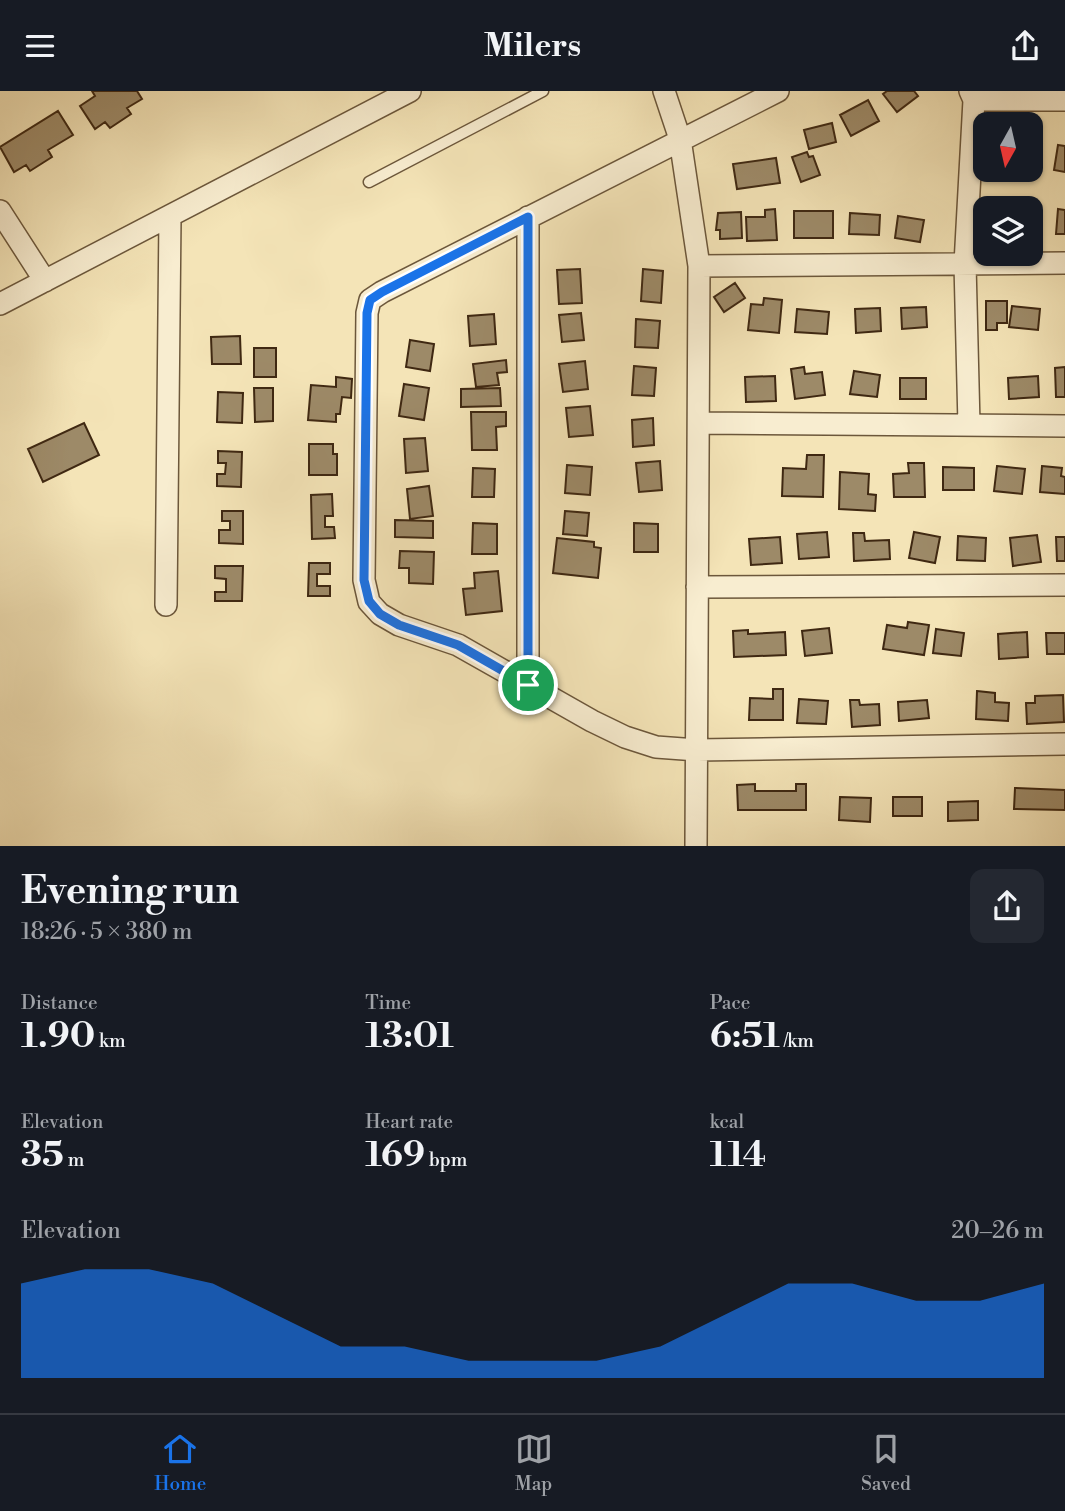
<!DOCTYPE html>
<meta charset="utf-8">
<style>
:root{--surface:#171b24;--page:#242831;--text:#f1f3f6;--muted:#9ea1a6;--line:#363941;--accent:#1a73e8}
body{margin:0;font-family:"Libre Bodoni",serif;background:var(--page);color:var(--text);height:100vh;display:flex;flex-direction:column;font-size:26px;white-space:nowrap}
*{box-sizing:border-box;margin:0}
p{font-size:23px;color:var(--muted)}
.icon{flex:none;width:38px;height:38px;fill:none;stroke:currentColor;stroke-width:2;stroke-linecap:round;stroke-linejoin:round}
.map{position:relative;height:755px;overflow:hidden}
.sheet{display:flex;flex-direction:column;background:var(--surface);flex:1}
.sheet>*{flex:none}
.needle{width:46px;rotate:188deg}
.buttons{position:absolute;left:973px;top:21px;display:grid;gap:14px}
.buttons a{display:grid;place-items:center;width:70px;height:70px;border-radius:14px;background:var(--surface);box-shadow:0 2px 5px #0004;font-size:35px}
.pin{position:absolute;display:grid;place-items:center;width:60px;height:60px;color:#fff;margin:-30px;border:4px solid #fff;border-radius:50%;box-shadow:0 2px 7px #0007}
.round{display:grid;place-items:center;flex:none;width:74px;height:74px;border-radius:14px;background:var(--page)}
.head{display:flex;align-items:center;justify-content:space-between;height:119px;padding:0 21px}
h1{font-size:38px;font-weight:700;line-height:52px}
.figures{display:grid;grid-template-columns:repeat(3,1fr);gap:10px;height:119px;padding:7px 21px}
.figures div{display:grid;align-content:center}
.figures b{font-size:35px;font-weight:700}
.figures small{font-size:19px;font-weight:400}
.figures p{font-size:19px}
.chart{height:196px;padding:14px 21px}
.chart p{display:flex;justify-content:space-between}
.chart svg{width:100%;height:126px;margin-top:7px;fill:var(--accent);opacity:.7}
header{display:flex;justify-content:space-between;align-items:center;height:91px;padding:0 21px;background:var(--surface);font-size:32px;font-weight:700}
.tab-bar{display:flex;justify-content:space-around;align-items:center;height:98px;border-top:2px solid var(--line);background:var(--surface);font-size:19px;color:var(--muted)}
.tab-bar a{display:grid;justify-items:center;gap:4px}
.tab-bar .selected{color:var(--accent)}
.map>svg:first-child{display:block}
</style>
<header><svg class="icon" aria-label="menu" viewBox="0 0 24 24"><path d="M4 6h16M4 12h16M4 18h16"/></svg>Milers<svg class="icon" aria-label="share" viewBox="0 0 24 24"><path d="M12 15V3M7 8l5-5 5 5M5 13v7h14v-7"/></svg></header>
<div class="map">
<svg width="1065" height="755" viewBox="0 0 1065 755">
<rect width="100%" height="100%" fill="#f4e4b7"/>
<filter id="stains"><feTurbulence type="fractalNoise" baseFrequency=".00286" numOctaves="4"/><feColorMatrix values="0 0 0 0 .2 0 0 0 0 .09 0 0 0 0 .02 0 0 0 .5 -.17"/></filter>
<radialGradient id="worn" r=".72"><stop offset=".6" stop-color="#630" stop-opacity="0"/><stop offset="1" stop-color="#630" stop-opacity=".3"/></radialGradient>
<path fill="#9d8a68" stroke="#3f2812" stroke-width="2" d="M92,0H137L142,8L127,17L131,23L110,37L105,31L95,38L80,15L95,5Z
M887,0H914L918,5L897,21L883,3Z
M868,9L879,30L851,45L840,24Z
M58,20L73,44L48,59L52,66L30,80L26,74L14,81L0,56Z
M832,32L836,51L809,58L804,39Z
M985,51V79H1003L1002,85L982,82Z
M1031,54L1039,55L1036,77L1031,76Z
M1058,54L1065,55V81L1054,79Z
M807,61L809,66L813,65L820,84L801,91L792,66Z
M776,67L780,92L737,98L733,73Z
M775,118L777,149L747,150L746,126H765V119Z
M1058,118L1065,119V143H1056Z
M794,120H833V147H794Z
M741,121L742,147L720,148V139H716L718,122Z
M850,122L880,124L879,144L849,143Z
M898,125L924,129L920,151L895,147Z
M1031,125H1041V149H1031Z
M580,178L582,212L559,213L557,179Z
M643,178L663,180L661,212L641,210Z
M735,192L745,207L724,221L714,206Z
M764,207L782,209L779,242L748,239L751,213L763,214Z
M986,210H1007V232H997V239H986Z
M1012,215L1040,218L1038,239L1009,236Z
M926,216L927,236L902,238L901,217Z
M880,217L881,240L856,242L855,218Z
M797,218L829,221L827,243L795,241Z
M581,222L584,249L562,251L559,224Z
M494,223L496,253L470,255L468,225Z
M636,228L660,230L658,257L635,256Z
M240,245L241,273H212L211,246Z
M410,249L434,253L430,280L406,276Z
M254,257H276V286H254Z
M506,269L507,281L497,282L499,294L476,296L473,273Z
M585,270L588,298L563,301L559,273Z
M634,275L656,277L654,305L632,304Z
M804,276L805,283L822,281L825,304L795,308L791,278Z
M1065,276V306H1056L1055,277Z
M854,280L880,284L877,306L850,303Z
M775,285L776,310L746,311L745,286Z
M1038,285L1039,306L1009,308L1008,287Z
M336,286L352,288L351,307L342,306L340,323H336V331L308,329L311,294L336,296Z
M900,287H926V308H900Z
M404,293L429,297L424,329L399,325Z
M254,297H273V330L255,331Z
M500,297L501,315L461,316V298Z
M218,301L243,302L242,332L217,331Z
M590,315L593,344L569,346L566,317Z
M471,321H506V335L496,336L497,359H472Z
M653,327L654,354L633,356L632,329Z
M84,332L99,364L43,391L28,358Z
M425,347L428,380L406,382L404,348Z
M309,353H333V363H337V384H309Z
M218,360L242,361L241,396L217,395V383H225L226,372H218Z
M807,364H824L823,406L782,405L783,377L806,378Z
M660,370L662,399L639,401L636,372Z
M908,372H924L925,406H894L893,383L909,382Z
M567,374L592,376L590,404L565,402Z
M997,375L1025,378L1022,403L994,400Z
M1042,375L1062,377L1061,385L1065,386V403L1040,401Z
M943,376L974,377V399H943Z
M473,377L495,378L494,406H472Z
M840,381L869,383L868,403L876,404L875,420L839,418Z
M429,395L433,425L410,428L407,398Z
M332,403L333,425H325V436H334L335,447L312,448L311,404Z
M222,420H243V453L219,452V439H230V430H222Z
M565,420L589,422L587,445L563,443Z
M395,429L433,430V447L395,446Z
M473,432L497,433V463H472Z
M634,432L658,433V461H634Z
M827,441L829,466L799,468L797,443Z
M914,441L940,446L935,472L909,467Z
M853,442H864L865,450L889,449L890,468L854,470Z
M1037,444L1041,471L1013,475L1010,447Z
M958,445L986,447L985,470L957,469Z
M780,446L782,472L751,474L749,448Z
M1056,446H1065V470H1057Z
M557,447L594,451V456L601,457L598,487L553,482Z
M400,460L434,461L433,493L409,492V477H399Z
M309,472H330V483H317V495H330V505H308Z
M215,475H243L242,510H215V501H226V488L215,487Z
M498,480L502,520L466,524L463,498L475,497L474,482Z
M908,531L929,534L924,564L883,558L887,534L907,537Z
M829,537L832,562L805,565L802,540Z
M936,538L964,542L961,565L933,562Z
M748,539V543L785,541L786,564L734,566L733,540Z
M1027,541L1028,566L999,568L998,543Z
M1046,542H1065V563H1047Z
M773,598H783V629H749L750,607L773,608Z
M977,600L995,602V611L1009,612L1008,630L976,628Z
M1063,604L1064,631L1027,633L1026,612H1035V605Z
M799,608L828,610L826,633L797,632Z
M850,609H859L860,614L879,613L880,634L852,636Z
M927,609L929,627L899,630L898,611Z
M755,693V700H796V693H806V719H738L737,694Z
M1015,697L1065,699V719L1014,718Z
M840,706L871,707L870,731L839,729Z
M893,706H922V725H893Z
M978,710V729L948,730V711Z"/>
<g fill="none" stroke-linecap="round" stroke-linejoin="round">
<defs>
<path id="service" d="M369,91L543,0"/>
<path id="minor" d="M664,0L680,48L699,175L696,755
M778,0L382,201L370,209L367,222L364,489L369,511L380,523L399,534L458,554L592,630L625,646L656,656L697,659L1065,653
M970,0L974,9H1065
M0,120L45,190
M528,126V594
M699,175L1065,172
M0,213L410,0
M699,332L1065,335
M969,334L965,173L974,9
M697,496L1065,494
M166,514L170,126"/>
</defs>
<use href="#service" stroke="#6c573b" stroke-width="13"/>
<use href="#minor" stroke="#6c573b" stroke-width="24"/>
<use href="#service" stroke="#f8edd0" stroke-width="10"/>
<use href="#minor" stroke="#f8edd0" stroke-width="21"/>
</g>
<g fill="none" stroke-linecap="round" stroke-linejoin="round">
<defs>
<path id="route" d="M528,126V594L458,554L399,534L380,523L369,510L364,489L367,222L370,209L382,201Z"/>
</defs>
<use href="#route" stroke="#fff" stroke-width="14"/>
<use href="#route" stroke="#1a73e8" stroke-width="9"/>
</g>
<rect width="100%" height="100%" filter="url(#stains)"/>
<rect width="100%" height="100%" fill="url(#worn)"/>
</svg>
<div class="buttons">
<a><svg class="needle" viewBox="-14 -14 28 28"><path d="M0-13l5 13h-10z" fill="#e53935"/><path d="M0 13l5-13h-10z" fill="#9ea1a6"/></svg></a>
<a><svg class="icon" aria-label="layers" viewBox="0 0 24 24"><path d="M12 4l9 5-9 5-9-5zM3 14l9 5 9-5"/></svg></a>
</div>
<div class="pin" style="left:528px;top:594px;background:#1e9e55"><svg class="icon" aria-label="arrive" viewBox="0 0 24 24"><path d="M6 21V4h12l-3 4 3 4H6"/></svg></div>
</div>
<section class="sheet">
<div class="head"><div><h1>Evening run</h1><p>18:26 · 5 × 380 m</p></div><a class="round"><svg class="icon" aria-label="share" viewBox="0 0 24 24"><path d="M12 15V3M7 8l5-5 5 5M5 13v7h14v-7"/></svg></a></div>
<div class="figures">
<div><p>Distance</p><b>1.90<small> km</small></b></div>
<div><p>Time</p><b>13:01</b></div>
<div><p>Pace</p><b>6:51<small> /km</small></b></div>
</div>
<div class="figures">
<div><p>Elevation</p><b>35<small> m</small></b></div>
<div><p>Heart rate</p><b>169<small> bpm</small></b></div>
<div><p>kcal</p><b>114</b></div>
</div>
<div class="chart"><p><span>Elevation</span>20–26 m</p>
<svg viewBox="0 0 160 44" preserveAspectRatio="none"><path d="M0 44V11L10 6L20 6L30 11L40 22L50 33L60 33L70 38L80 38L90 38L100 33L110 22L120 11L130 11L140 17L150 17L160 11V44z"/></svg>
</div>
</section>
<nav class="tab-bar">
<a class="selected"><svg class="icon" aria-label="home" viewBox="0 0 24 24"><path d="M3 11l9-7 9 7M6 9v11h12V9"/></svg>Home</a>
<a><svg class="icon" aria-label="map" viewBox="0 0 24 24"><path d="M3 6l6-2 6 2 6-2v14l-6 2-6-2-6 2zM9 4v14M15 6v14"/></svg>Map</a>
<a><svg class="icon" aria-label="saved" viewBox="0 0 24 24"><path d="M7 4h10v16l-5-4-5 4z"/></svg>Saved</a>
</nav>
